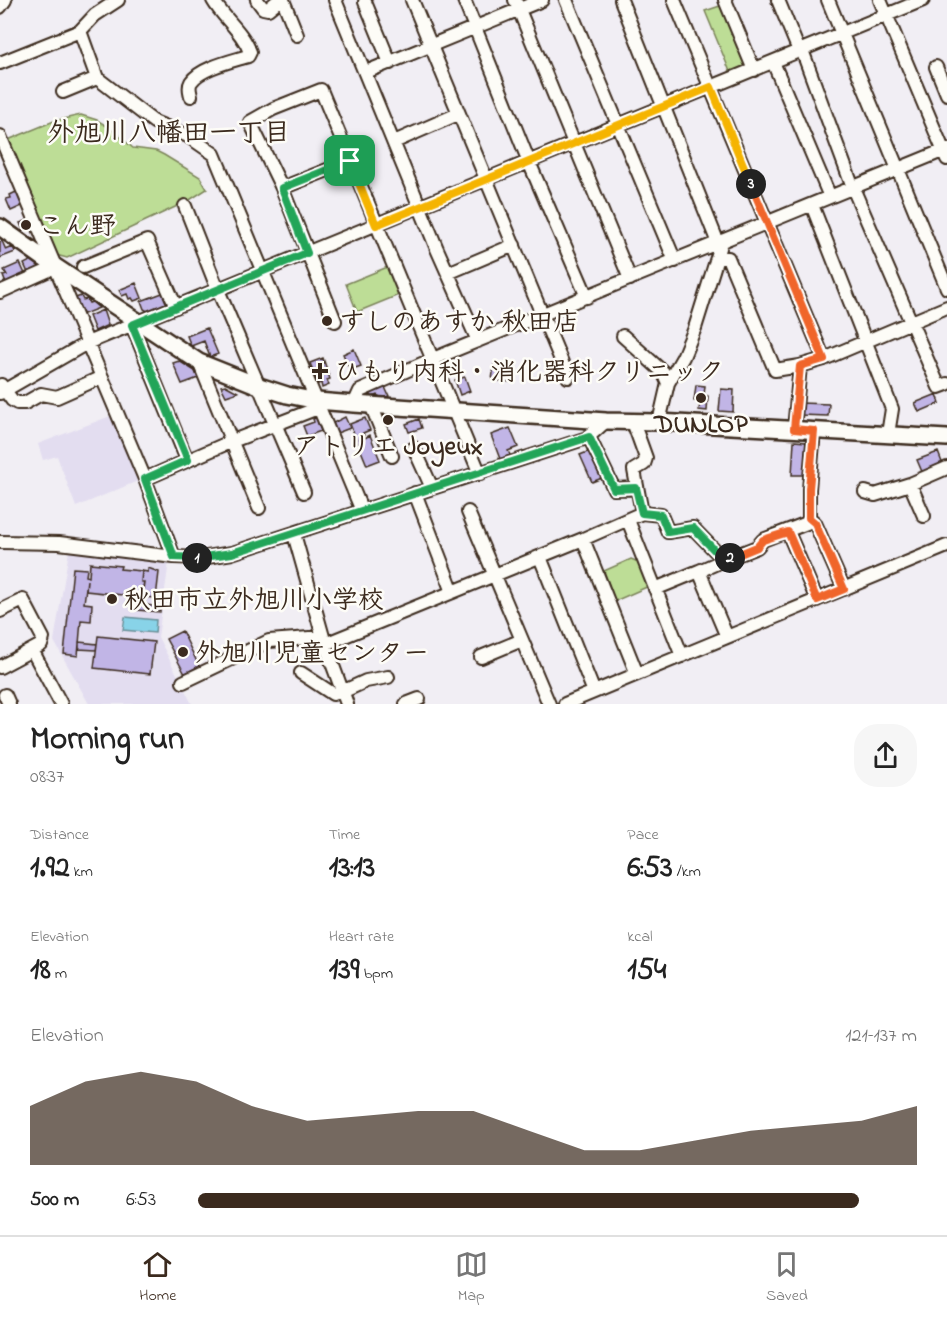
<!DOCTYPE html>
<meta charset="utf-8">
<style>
:root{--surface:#fff;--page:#f6f6f6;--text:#222;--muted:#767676;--line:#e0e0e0;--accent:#3b2a1e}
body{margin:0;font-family:"Indie Flower","Klee One",sans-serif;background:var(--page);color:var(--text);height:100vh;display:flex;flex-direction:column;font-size:22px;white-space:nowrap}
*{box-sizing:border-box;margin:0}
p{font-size:20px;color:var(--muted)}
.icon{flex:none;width:33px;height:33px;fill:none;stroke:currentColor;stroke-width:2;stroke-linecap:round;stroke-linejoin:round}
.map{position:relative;height:704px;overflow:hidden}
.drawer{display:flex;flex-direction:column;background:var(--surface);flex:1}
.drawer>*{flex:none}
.pin{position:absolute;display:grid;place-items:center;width:51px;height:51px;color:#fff;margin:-26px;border-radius:12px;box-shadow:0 3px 9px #0006}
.km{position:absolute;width:30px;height:30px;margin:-15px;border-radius:50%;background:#222;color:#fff;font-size:16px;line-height:30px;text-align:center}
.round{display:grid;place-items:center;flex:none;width:63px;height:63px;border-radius:24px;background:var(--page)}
.head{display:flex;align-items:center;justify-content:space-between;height:102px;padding:0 30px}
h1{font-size:33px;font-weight:800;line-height:45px}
.stats{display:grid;grid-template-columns:repeat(3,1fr);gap:9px;height:102px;padding:6px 30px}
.stats div{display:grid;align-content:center}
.stats b{font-size:30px;font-weight:800}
.stats small{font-size:16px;font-weight:400}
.stats p{font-size:16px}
.chart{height:168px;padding:12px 30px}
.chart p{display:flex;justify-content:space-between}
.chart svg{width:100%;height:108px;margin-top:6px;fill:var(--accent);opacity:.7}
ul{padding:0 30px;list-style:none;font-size:20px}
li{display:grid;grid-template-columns:96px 72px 1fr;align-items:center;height:45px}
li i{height:15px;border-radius:8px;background:var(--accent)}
.dock{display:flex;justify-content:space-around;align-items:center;height:84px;border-top:2px solid var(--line);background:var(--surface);font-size:16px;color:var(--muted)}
.dock a{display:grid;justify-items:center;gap:3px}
.dock .selected{color:var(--accent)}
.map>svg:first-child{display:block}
</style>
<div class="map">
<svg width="947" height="704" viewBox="0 0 947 704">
<rect width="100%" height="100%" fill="#f1eef4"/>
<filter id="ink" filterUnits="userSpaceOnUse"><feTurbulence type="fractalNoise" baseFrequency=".0167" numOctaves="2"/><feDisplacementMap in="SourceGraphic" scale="12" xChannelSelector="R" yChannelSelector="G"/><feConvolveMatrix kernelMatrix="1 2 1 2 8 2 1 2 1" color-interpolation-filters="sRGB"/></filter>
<g filter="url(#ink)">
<path fill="#e3ddf0" d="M113,415L140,480L76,507L57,456L43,460L38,444Z
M69,551L169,562L158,637L192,704H89L54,641Z"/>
<path fill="#bddd96" stroke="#7c845a" stroke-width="1.5" d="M723,5L749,66L731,74L705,11Z
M81,115L97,120L110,128L133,148L156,151L164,155L200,177L207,189L188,201L67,258L56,255L8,140L54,121Z
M390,266L401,294L357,312L346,284Z
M631,559L641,563L649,586L615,601L604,571Z"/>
<path fill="#88d3e8" stroke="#698f97" stroke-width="1.5" d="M125,617L156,620L155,633L123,630Z"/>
<path fill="#c1b5e6" stroke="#3b2a1e" stroke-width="1.5" d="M18,191L24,205L11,211L6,199L11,198L10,195Z
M29,220L32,226L23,230L20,223Z
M2,241L6,250L13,247L15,252L0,258V242Z
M32,260L38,264L41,269L29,275L24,264Z
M20,263L26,276L6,284L3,276L7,275L4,270Z
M136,283L142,298L134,301L132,298L129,299L127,294L122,296L119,290Z
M165,292L171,306L152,314L144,309L141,301Z
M81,296L83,300L87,299L89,303L92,302L99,308L84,314L77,310L73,299Z
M103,310L108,325L95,331L89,316Z
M207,328L218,354L210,357L204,341L191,346L187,336Z
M354,349L361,366L350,370L343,354Z
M323,358L330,379L327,380L329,385L322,388L321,383L318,384L310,363Z
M179,361L195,371L198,378L182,384L173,363Z
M494,365L513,366L512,382L492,380Z
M465,377L470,391L460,395L455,380Z
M225,385L238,392L226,396L221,386Z
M384,385L389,396L382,398L377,395L372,397L369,391Z
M696,385L705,386L704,395L708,396L707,411L699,410L700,402L694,401Z
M721,389L734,390L733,412L719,411Z
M937,394L940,403L919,412L915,403Z
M800,403L829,404L828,416L800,415Z
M392,414L395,422L384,426L381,418Z
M318,417L320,422L318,423L321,431L307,436L303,426L314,422L313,419Z
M345,417L350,428L337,433L333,423Z
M365,418L370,430L363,433L365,438L370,435L380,460L367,465L350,424Z
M419,419L422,428L409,432L406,424Z
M510,428L518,447L508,451L510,455L500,459L491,435Z
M794,441L806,442L804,475H792Z
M590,451L602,478L592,482L580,455Z
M938,452L943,465L923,474L917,460Z
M90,563L121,566L120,569L142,571L141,582H144L143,590L142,589L141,597L86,591L87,580L84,603L92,604L91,621L81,620L78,656L64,654L73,568L87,569L86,576L89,577Z
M148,568L159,572L156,598L141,597L144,582H141L142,571L148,572Z
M138,604L160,607V612L137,610Z
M182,631L199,666L185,674L166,639Z
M98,636L154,642L150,674L94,668Z
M79,642L97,644L96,650L79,649Z"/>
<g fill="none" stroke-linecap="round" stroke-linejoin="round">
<defs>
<path id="minor" d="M257,0L263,8L268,9L279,0
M283,0L297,35
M335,0L437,249L478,341
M412,0L568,377
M464,0L529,162L587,297
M515,0L630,279
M566,0L675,261
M621,0L720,248L695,328L683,357L668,383L659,422
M674,0L824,359L947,307
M725,0L754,70
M778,0L799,51
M828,0L947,288
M880,0L947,159
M365,2L390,63
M0,7L5,0
M80,31L97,78L154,122L188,136L214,154L362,511
M802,50L853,188L939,387L947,384
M773,62L830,197
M0,63L80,31L95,15L118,0
M936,67L947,94
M366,72L542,0
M63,92L97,78
M191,96C190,91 188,87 191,82C200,68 232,61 248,56L250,52C243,32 223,18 213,0
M0,136L145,479L174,557
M394,142L458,114
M282,188L350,161
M812,205L892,409L888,434
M185,206L218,290L304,492
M717,258H728L775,370L800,366L824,359
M83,267L147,241L176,307
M448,273L514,245
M0,292L47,271L53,265
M335,321L282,188L250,122L273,109L321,90L480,474
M132,325L187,460
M623,336L663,372L668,383
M199,362L259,508
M1,385L12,400L17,403H25L41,394L57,397L102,377
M0,393L87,343L923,0
M354,404L360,391L433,359L947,149
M371,405L392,456
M633,422L646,458L644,464L634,470L642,513
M794,429L800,366
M589,437L614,489L636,488
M414,448L432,488
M145,479L230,442L318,408
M910,484L924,516
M865,492L875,495L910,484L947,468
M415,493L453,592
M468,512L549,704
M809,518L815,523L844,589
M628,520L682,656
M788,532L817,600
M294,534L325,644L347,704
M583,539L637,674
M0,542L59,543L174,557L201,558L232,553L587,438L606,421
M540,557L594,692
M724,560L699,571L727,637
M655,589L699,571
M0,611L23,600L43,638L41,645L0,667
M325,644L583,539L642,513L661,515L668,532L693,528L724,560L757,547L763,540L807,523L809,518V489L814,431
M32,650L61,704
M481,657L522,640
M301,673L333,694L342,692L366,681L388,677
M183,682L269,641L323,637
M5,695L9,704
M406,704L419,699
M565,704L947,546"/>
<path id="major" d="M0,227L53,265L199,362L259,386L287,395L317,401L354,404L606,421L659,422L947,438"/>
</defs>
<use href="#minor" stroke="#3b2a1e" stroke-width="16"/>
<use href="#major" stroke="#3b2a1e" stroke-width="20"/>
<use href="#minor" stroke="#fdfcf7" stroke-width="12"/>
<use href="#major" stroke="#fdfcf7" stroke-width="15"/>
</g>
</g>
<g fill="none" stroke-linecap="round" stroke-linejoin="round" filter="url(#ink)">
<defs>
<path id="split-1" d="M197,558L174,557L145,479L188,460L132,325L307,253L282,188L350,161"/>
<path id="split-2" d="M197,558L232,553L589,437L614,489L636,488L642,513L661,515L668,532L693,528L724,560L730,558"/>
<path id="split-3" d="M730,558L757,547L763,540L788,532L817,600L844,589L815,523L809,518V489L814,431L794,429L800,366L824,359L751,184"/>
<path id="split-4" d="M350,161L376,225L711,87L751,184"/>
</defs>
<use href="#split-1" stroke="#fff" stroke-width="12"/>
<use href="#split-2" stroke="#fff" stroke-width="12"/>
<use href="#split-3" stroke="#fff" stroke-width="12"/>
<use href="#split-4" stroke="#fff" stroke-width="12"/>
<use href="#split-1" stroke="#22a559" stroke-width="8"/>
<use href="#split-2" stroke="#22a559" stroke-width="8"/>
<use href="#split-3" stroke="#f0652b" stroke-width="8"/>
<use href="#split-4" stroke="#f5b400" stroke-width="8"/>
</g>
<g fill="#3b2a1e" stroke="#fdfcf7" stroke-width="2">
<circle cx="26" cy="225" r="6"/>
<circle cx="327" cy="321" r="6"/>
<path d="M317 362h6v6h6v6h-6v6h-6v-6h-6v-6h6z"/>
<circle cx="701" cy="398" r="6"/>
<circle cx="388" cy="420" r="6"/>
<circle cx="112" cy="599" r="6"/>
<circle cx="183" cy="652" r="6"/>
</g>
<g text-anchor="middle" stroke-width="5" stroke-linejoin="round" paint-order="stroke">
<g font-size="26" font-weight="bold" fill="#3b2a1e" stroke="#fdfcf7" text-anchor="start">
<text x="38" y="234">こん野</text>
<text x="339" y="330">すしのあすか 秋田店</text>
<text x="334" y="380">ひもり内科・消化器科クリニック</text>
<text x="701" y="432" text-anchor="middle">DUNLOP</text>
<text x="388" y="454" text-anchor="middle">アトリエ Joyeux</text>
<text x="124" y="608">秋田市立外旭川小学校</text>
<text x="195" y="661">外旭川児童センター</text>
</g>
<g font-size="27" font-weight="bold" fill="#3b2a1e" stroke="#fdfcf7">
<text x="169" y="141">外旭川八幡田一丁目</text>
</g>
</g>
</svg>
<div class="pin" style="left:350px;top:161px;background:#1e9e55"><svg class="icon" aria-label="arrive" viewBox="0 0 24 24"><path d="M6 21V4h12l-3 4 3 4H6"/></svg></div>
<b class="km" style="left:197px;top:558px">1</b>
<b class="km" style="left:730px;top:558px">2</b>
<b class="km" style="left:751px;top:184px">3</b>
</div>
<section class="drawer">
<div class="head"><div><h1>Morning run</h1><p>08:37</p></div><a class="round"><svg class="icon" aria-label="share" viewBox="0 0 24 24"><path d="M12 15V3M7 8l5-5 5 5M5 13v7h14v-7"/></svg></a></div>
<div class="stats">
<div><p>Distance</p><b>1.92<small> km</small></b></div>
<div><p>Time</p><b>13:13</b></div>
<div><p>Pace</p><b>6:53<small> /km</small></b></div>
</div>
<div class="stats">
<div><p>Elevation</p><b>18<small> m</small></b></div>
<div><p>Heart rate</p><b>139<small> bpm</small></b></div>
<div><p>kcal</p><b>154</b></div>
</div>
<div class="chart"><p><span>Elevation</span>121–137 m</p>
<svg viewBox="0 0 160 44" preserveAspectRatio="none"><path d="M0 44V20L10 10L20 6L30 10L40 20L50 26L60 24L70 22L80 22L90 30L100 38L110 38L120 34L130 30L140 28L150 26L160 20V44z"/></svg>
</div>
<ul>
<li><b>500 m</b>6:53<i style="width:92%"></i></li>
</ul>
</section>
<nav class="dock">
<a class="selected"><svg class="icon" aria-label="home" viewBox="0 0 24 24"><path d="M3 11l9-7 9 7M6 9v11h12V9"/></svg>Home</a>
<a><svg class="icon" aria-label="map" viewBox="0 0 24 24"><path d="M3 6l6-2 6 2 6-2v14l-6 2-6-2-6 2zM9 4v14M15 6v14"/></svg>Map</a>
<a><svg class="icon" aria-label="saved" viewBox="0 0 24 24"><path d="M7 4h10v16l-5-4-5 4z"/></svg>Saved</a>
</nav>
